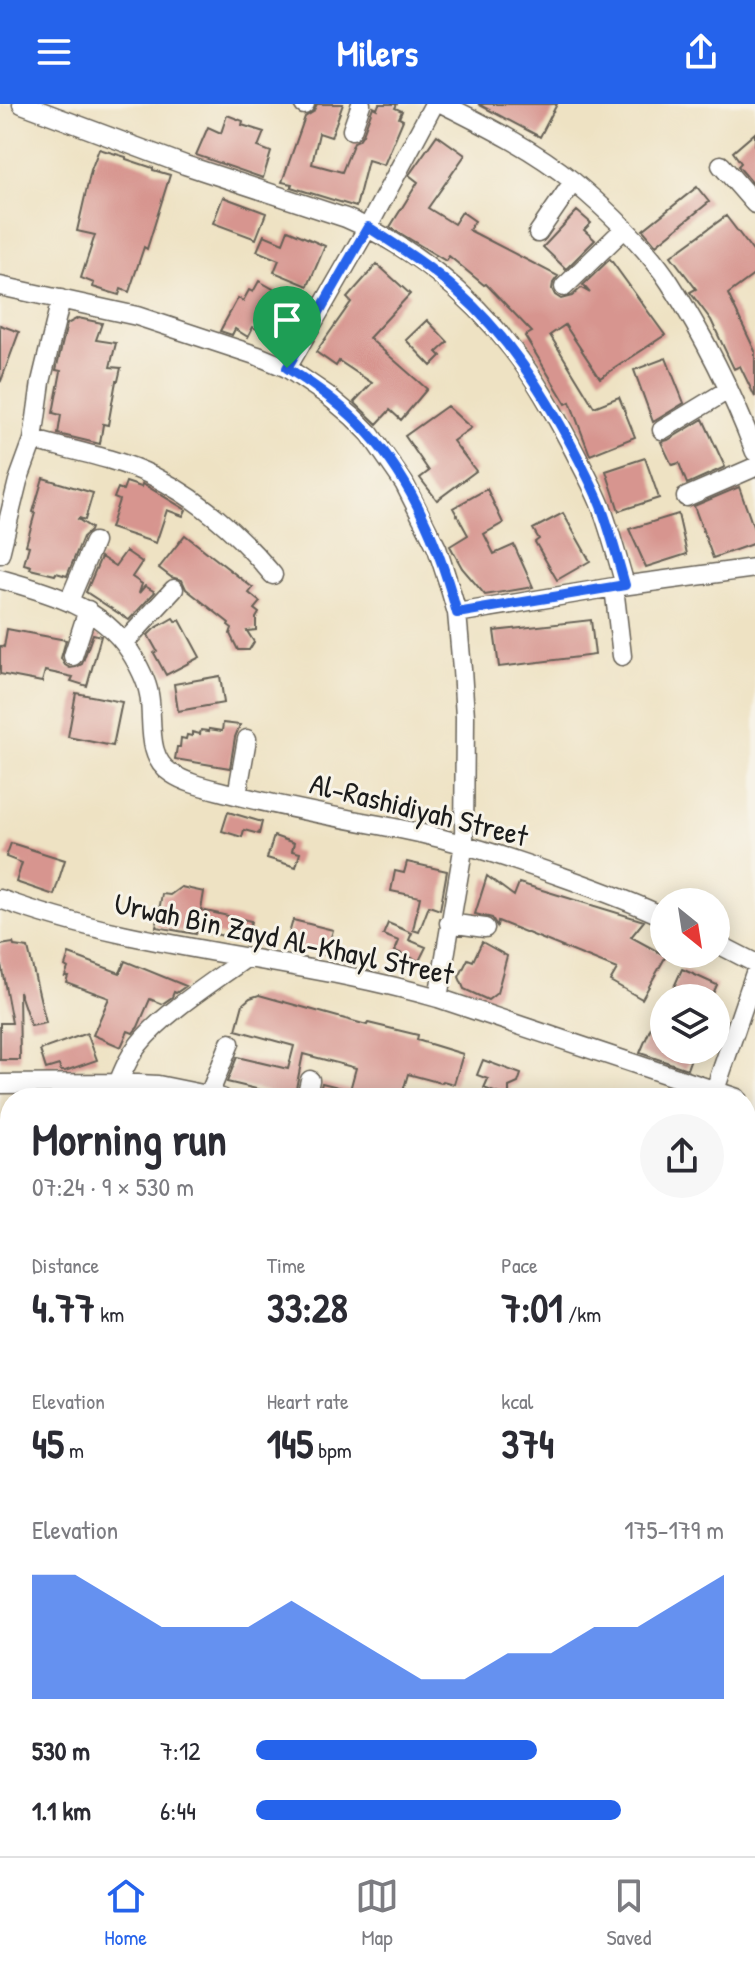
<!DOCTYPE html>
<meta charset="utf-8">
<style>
:root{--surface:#fff;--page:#f7f7f7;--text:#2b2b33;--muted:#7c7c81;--line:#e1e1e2;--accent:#2563eb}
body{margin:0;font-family:"Patrick Hand",sans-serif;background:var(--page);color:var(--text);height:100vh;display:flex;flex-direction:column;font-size:30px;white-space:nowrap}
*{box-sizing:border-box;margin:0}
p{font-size:26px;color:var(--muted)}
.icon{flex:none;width:44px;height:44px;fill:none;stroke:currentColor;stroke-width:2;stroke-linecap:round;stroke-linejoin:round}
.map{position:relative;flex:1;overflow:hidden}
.side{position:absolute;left:0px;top:984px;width:756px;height:768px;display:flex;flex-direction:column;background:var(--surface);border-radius:32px 32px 0 0;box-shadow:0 4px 20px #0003}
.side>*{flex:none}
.needle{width:52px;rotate:150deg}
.fabs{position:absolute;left:650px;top:784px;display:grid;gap:16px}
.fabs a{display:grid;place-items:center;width:80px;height:80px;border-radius:50%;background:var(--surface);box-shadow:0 4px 20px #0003;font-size:40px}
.pin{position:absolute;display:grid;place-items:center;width:68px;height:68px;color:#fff;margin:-82px -34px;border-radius:50% 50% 50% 0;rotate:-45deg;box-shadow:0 0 8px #0007}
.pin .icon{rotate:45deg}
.round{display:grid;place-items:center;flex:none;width:84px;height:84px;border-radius:42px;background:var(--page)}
.overview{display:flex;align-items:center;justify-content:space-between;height:136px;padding:0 32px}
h1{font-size:44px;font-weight:700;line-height:60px}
.metrics{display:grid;grid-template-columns:repeat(3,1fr);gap:12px;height:136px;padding:8px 32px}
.metrics div{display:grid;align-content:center}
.metrics b{font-size:40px;font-weight:700}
.metrics small{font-size:22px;font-weight:400}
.metrics p{font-size:22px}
.chart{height:224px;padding:16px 32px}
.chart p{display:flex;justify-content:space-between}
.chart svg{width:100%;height:144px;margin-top:8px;fill:var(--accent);opacity:.7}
ul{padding:0 32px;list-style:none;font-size:26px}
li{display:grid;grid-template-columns:128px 96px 1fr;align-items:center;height:60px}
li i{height:20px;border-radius:10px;background:var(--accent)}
header{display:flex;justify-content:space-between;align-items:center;height:104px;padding:0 32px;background:var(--accent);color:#fff;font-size:36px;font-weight:700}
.tabs{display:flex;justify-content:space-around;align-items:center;height:112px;border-top:2px solid var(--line);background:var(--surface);font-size:22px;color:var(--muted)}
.tabs a{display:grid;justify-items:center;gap:4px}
.tabs .current{color:var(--accent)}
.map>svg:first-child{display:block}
</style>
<header><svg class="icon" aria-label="menu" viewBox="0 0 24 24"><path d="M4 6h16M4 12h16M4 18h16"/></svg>Milers<svg class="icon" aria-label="share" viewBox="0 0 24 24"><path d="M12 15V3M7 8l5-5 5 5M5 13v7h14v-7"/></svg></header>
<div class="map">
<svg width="755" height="1752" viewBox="0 0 755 1752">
<rect width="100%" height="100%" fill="#f7f3e8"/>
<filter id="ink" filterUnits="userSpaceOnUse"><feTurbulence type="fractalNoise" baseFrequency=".0125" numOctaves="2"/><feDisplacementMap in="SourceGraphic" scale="16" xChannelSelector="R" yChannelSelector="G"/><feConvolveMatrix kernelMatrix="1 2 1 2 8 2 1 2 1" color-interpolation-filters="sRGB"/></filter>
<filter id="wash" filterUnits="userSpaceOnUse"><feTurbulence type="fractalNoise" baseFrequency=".006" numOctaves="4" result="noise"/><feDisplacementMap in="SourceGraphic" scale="32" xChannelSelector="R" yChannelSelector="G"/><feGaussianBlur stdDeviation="1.8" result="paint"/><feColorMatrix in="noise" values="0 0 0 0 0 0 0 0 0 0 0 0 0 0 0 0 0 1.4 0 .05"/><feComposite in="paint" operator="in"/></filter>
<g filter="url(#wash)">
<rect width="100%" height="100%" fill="#eee2c3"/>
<g id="blocks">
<path fill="#d7958f" d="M317,0H343L331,33L319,29L312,60L342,68L354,38L359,36L363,30L373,3L377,5L379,0H397L395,4L402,7L399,14L403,16L384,61L368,56L356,103L291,83L292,80L282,78L305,13L313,8Z
M478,0H557L540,33Z
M227,11L243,17L242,21L264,28L258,43L271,48L263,74L196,51L208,23L221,29Z
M755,29V82L738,62L741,59L733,48Z
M437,31L465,51L428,104L454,120L462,108L475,117L469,126L558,172L553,179L552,185L555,191L561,195L572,192L581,184L590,189L583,181L610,155L665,231L600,274L565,221L550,231L594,303L619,293L635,333L590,351L570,298L566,300L525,232L532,228L486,180L484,181L449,152L446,157L390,123L418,78L409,71Z
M99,45L126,53V55L153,64V66L170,71L147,145L144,143L129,188L121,185L119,191L93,183L94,179L81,174L95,131L77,127L91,66Z
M697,83L709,98L656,141L643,126Z
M223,93L266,109L256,135L213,119Z
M577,107L591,119L584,126L595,136L566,165L543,143Z
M726,112L755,150V170L728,190L755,247V293L740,262L734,265L711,216L690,188L696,185L671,152Z
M288,126L325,142L308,182L274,168L279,156L257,147L264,131L283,139Z
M377,160L410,190L369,234L427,285L401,316L390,306L377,320L354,298L372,279L339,257L336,262L316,248L351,198L347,194Z
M259,177L298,199L283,226L274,221L268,231L253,223L248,233L235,225L232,231L220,227L238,194L243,197L249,186L253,188Z
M78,214L102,219L96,236L116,239L110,263L121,264L118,277H116L108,321L103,320L100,340L58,330L61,311L53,309L61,267L56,266L67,220Z
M427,216L448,238L437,248L441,252L431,262L406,236Z
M0,221L19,228L1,277L0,276Z
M666,254L684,299L653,318L634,266Z
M447,302L471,324L453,337L476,367L437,396L420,374L429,367L405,332Z
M703,315L725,363L687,380L679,359L672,361L661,338L668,336Z
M645,354L659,394L619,407L606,367Z
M43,374L93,389L85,416L79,414L78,415L91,424L90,427L83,433L67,472L56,469L55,471L30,465L31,462L24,460L29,442L26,441L35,409L33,408Z
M126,378L141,383L142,380L148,383L186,406L183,412L167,406L156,439L110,424L119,396L114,394L118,384L123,386Z
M739,383L755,428V439L713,454L694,402Z
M487,385L503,419L484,430L494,450L514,441L533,483L485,491L462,464L450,442L468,431L453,404Z
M563,409L590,457L557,476L535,438L539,435L533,425Z
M678,410L687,450L646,463L629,425Z
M185,431L253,484L249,489L260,498L254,505L259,509L256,514V526L247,527L254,538L249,546H238L230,530L232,524L228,521L229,519L186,485L182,476L171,473L159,464Z
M126,447L142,458L132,473L142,480L139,489L145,482L155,488L129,516L86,488L101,453L115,462Z
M173,514L176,518L180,516L200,553L166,571L154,549L157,547L148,531L154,525Z
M591,516L595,551L499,563L494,527Z
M7,525L66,536L61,554L65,561L70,564L76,563L82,560L93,530L101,532L87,582L71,577L73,573L45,567L42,578L0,570V542L4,543Z
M220,572L224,599L178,607L174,580Z
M76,589L122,598L113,642L68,633Z
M223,619L240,621L235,633L230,664L175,655L177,643H180L181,634L186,635L187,631L192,632V628L200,630L201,626L209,627V625L222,627Z
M228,708L262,718L259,730L244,726L242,733L222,727Z
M274,732L294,739L292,747L300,749L296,763L267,754Z
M11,739L65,756L54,791L16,778L22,759L6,753Z
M407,758L447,767L440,806L429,802L419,828L413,826L420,793L391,787L395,767L404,769Z
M487,772L514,792L519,779L644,817L631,833L666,852L642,895L610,877L617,865L498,817L497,822L492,814L475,810Z
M181,783L204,788L201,806L251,817L247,836L197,827L196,830L156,823L162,790L170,791Z
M293,816L333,826L326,851L286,840Z
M388,819L412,829L409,836L426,843L419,857L395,847L399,837L383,831Z
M482,838L507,852L497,889L488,896L464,885L459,873L468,855L473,857Z
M13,839L14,842L28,844L46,919L31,922L19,887L20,956H0V919H12L0,855V841Z
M69,850L120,869L125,857L186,882L176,889L174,888L172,893L162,900L150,895L138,923L133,929L128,927L121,943L93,931L109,894L66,878L68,872H65L68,864L65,862Z
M682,865L717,881L711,894H669Z
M259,891L367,921L368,919L418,931L417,936L463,950L454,980L443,977L441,979L408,970L401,994H318L322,979L350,986L356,964L303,950L294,994L227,978L237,953L288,965L294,942L236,926L243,900L250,894Z
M654,916L664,920V946H694L687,965L640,949Z
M87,929L97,956L65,967H61L59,961L46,965L40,946Z
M483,956L521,970L518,979L509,983V994L484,984L488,975L477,971Z"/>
</g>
</g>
<g filter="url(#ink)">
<use href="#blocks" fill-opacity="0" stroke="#666156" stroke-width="2"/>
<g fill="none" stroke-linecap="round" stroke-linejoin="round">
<defs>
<path id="minor" d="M22,0L185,61L346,114C410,141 470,190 512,245C535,274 553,307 570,339C581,361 594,383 602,405C611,430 618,456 625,481
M443,0C487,22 535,46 574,78C607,106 647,143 670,179C704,232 733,290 755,348
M304,1L305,0
M352,26L361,0
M721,61L755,100
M538,129L573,78
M0,182L137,212L258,252L287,264L327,291L353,313L370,330L404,379L437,444L448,478L457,509L462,565L465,613L464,740L438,894
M564,183L624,125
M287,264L368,123L434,0
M662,326L728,286
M33,336C71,346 119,355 153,372C201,396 239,430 273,471
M686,393L755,363
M0,450L18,377L33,336L41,278L61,195
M0,475C49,489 100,502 129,546C138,560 146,574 149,590C154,615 145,653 171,669C187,680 209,684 228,689C284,704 342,714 400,725C456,736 509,754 563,773C597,785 631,797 664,813
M614,483L622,552
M69,497L94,438
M457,509L614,483L755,464
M124,539L174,485
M73,552L88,506
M237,691L247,635
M0,795C141,847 294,853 438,894L737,994
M449,819L485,824
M716,839L755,859
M118,979C124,965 129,952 139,940C164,909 213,878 246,854
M0,980L118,979L158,981L222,994
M715,986L755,869
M209,991L230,939
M306,994L310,976
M0,1157L10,1204
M0,1254L10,1324
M0,1412L10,1406
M0,1433L10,1437
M746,1465L755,1470
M746,1519L755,1484
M746,1622L755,1626
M0,1663L10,1655
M105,1742L113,1752
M201,1742L206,1752
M362,1742L373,1752
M643,1742L657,1752
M503,1752L508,1742"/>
<path id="major" d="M3,1171L10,1180
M746,1214L755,1215
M0,1236L10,1235
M746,1239L755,1240
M0,1266L10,1264
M0,1314L10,1325"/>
</defs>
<use href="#minor" stroke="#666156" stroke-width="21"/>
<use href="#major" stroke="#666156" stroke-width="27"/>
<use href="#minor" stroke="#fff" stroke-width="18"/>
<use href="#major" stroke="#fff" stroke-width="24"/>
</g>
</g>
<g fill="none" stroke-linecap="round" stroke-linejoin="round" filter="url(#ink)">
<defs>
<path id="route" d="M368,123C399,143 430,162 457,187C507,231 542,286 573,344C583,364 594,384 602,405C611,430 618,456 625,481L457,509C440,445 414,379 368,329C345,303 316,282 287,264Z"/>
</defs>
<use href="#route" stroke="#fff" stroke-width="16"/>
<use href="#route" stroke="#2563eb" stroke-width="10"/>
</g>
<g text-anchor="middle" stroke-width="6" stroke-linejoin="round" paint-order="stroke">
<g font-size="30" fill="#1c1c1c" stroke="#f7f3e8">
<text transform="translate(419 706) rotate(14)" y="10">Al-Rashidiyah Street</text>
<text transform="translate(284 835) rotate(12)" y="10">Urwah Bin Zayd Al-Khayl Street</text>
</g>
</g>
</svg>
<div class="fabs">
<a><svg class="needle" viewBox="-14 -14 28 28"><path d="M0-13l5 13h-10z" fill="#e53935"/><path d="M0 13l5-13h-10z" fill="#7c7c81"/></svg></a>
<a><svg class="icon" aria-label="layers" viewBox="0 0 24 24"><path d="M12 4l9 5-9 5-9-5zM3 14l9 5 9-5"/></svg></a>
</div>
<div class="pin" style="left:287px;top:264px;background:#1e9e55"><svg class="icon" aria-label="arrive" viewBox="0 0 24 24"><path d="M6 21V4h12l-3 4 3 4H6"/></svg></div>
<section class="side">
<div class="overview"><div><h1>Morning run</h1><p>07:24 · 9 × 530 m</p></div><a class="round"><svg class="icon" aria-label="share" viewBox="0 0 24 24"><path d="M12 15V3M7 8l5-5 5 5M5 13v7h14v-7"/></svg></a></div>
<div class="metrics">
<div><p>Distance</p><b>4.77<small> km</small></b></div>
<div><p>Time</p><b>33:28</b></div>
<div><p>Pace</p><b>7:01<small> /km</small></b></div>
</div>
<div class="metrics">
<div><p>Elevation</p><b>45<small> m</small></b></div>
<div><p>Heart rate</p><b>145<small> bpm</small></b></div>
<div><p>kcal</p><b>374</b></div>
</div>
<div class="chart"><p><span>Elevation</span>175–179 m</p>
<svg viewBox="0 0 160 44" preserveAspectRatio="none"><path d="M0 44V6L10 6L20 14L30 22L40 22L50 22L60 14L70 22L80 30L90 38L100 38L110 30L120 30L130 22L140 22L150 14L160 6V44z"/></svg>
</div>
<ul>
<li><b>530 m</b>7:12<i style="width:60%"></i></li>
<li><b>1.1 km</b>6:44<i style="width:78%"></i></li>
</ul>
</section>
</div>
<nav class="tabs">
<a class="current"><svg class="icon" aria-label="home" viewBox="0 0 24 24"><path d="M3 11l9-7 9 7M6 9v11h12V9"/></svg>Home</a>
<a><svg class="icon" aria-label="map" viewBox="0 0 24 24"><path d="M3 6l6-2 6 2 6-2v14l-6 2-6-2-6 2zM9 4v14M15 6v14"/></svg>Map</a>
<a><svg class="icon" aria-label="saved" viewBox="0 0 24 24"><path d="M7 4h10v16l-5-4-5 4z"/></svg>Saved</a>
</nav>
